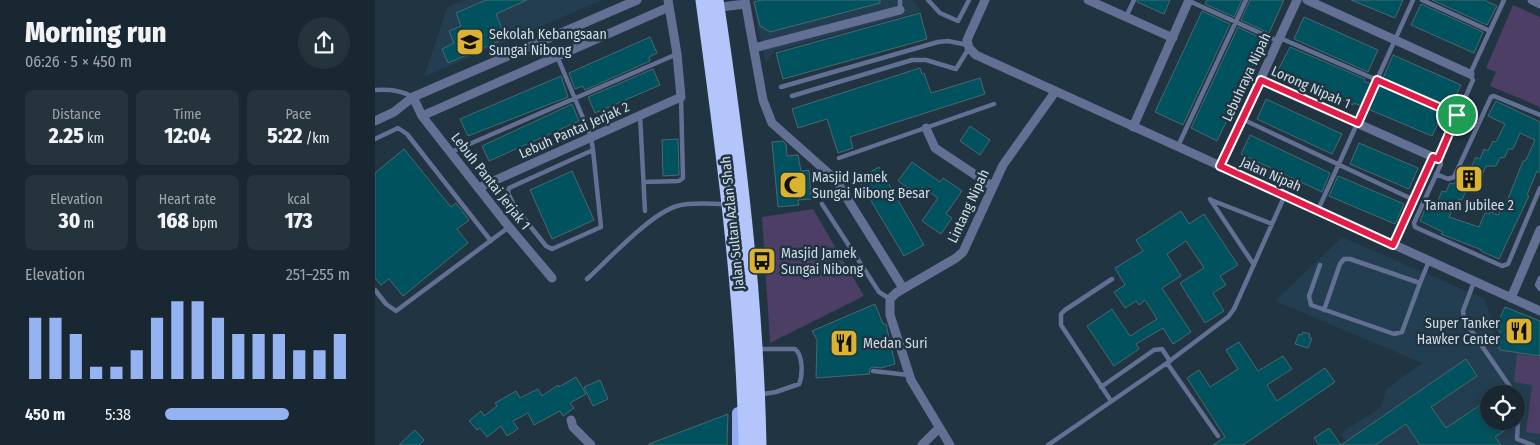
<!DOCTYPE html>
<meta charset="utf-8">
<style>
:root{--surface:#182731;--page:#25333d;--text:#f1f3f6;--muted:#9fa5ab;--line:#36444d;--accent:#95b2f1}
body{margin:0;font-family:"Fira Sans Condensed",sans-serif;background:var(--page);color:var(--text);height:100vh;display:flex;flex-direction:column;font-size:19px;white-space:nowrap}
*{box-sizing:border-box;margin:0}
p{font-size:16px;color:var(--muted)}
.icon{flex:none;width:28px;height:28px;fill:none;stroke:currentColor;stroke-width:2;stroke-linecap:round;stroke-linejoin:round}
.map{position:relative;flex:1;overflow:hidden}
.drawer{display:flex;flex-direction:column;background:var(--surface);width:375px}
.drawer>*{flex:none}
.controls{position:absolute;left:1105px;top:385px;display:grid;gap:10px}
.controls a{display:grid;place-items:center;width:45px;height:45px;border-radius:50%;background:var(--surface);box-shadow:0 2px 12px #0003,0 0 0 1px var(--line);font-size:25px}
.pin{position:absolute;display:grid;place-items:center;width:42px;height:42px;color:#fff;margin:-21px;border:2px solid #fff;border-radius:50%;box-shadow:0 1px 5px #0007}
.round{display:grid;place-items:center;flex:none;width:52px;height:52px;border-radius:26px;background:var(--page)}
.headline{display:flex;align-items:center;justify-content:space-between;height:85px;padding:0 25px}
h1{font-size:28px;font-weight:800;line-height:38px}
.metrics{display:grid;grid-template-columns:repeat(3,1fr);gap:8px;height:85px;padding:5px 25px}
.metrics div{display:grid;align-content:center;border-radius:8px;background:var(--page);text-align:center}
.metrics b{font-size:21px;font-weight:800}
.metrics small{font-size:14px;font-weight:400}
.metrics p{font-size:14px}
.chart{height:140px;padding:10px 25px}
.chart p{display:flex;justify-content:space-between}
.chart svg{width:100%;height:90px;margin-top:5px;stroke:var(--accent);stroke-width:6}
ul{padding:0 25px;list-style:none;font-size:16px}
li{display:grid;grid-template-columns:80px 60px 1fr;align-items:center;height:38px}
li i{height:12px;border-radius:6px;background:var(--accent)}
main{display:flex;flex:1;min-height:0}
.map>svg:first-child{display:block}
</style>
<main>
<section class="drawer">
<div class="headline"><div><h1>Morning run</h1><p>06:26 · 5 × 450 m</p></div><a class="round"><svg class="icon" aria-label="share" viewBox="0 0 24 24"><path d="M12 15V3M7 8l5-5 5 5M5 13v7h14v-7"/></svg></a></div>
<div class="metrics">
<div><p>Distance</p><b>2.25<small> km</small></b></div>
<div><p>Time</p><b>12:04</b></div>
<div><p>Pace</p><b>5:22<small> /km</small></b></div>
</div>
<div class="metrics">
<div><p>Elevation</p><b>30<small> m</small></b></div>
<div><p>Heart rate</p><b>168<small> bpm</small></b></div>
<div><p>kcal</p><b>173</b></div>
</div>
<div class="chart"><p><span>Elevation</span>251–255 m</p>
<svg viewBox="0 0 160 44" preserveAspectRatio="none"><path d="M5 44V14M15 44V14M25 44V22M35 44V38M45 44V38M55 44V30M65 44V14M75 44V6M85 44V6M95 44V14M105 44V22M115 44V22M125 44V22M135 44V30M145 44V30M155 44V22"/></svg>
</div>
<ul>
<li><b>450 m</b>5:38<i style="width:67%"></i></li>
</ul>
</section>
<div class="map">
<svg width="1165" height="445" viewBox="0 0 1165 445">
<rect width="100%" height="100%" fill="#203441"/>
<path fill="#233e50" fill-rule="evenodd" d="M89,0H227L49,77L72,7Z
M377,0H537L547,11L399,51L391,64Z
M967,237L1110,299L1125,350L1165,356V445H973L966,433L1006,407L1011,389L1047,363L900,301ZM1114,394H1141V421H1114Z"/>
<path fill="#4c3e64" d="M1138,5L1165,17V107L1115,86L1121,72L1111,68Z
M438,209L489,296L395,343L387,217Z
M1142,354L1165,357V434L1151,432L1157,385L1139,382Z"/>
<path fill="#00535e" stroke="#4a686e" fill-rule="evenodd" d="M111,0H152L121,14L131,38L73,63L67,49L79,43L74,31L86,26L81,13Z
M387,0H505V3L395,32L385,26L379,2Z
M763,0H795L789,14L762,2Z
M832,0H867L859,17L830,4Z
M875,0H909L894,33L866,20Z
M976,0H1028L1020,18Z
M1057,0H1109L1122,6L1112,25Z
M1046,4L1108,32L1099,53L1036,25Z
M827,11L855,24L808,125L780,112Z
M545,13L552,39L408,79L401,53Z
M929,17L1003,50L993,72L919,39Z
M863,27L890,40L842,141L816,128Z
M275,37L282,53L274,57L275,61L210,90L208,86L200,89L194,73Z
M915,47L990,79L989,81L996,84L986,106L979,103L978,105L903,70Z
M1018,55L1086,85L1076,107L1008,78Z
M545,68L547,74L549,73L556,93L605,78L610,94L475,137L478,148L463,153L452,119L423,128L417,109Z
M278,69L285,85L220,113L213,97Z
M186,76L193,97L93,136L85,119Z
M1004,85L1068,113L1057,136L993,109Z
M891,99L967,134L957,154L882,119Z
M1121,101L1165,122V173L1162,171L1152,195L1154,196L1152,200L1124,259L1106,251L1107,250L1066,234L1068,232L1045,221L1052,204L1060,207L1067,191L1071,192L1075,183L1079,184L1085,174L1087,175L1092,165L1096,167L1101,157L1105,159L1109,149L1113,151L1118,141L1121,142L1130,124L1113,116ZM1145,133L1160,140L1151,160L1148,161L1131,204L1128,205L1123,215L1115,212L1114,214L1110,213L1104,227L1074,217L1083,199L1087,200L1091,191H1096L1100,183L1104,182L1111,166H1121L1125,158L1130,157L1133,149H1138Z
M197,104L204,121L114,161L107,146Z
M595,126L615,140L605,155L585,141Z
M875,135L955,173L947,192L866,154Z
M303,139L304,175L288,176L287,140Z
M408,141L411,144L412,156L423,155L426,171L434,170L436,199L423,200L424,205L403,207L397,142Z
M984,143L1043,168L1034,189L975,164Z
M29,149L76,207L81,203L94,220L82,229L93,243L28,296L14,279L6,285L0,278V173Z
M537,162L565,182L568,178L587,191L571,214L577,218L566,234L547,221L563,198L547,187L542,194L523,181Z
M504,167L549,245L529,256L483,179Z
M197,171L219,220L177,239L155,190Z
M963,176L1029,204L1020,224L954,196Z
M806,211L814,224L829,214L863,265L845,276L851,285L838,293L849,311L830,323L805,283L829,268L811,241L792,254L806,276L787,288L816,332L798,344L788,328L761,344L764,349L739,366L712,326L737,309L755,336L782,319L770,300L764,305L761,301L750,308L739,292L750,285L740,268L768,251L761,240Z
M500,304L508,324H511L520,364L506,368L497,367L494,370L495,374L441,378L442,340L437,331Z
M1130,307L1165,321V356L1125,350L1122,342L1126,332L1120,329Z
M928,332L935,334L934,338H937L933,348L920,344L924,334L927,335Z
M864,342L883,371L908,356L917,369L892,385L902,401L950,368L960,382L868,445H838L850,437L812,378L824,370L835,387L863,369L851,350Z
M1091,359L1102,376L1056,407L1071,428L1114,399V421H1139V424L1120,437L1126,445H1045L1031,424L1000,445H944L939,438L954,428L966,445Z
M201,377L211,394L195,403L199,408L188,416L185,411L159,425L153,413L138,421L143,429L132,436L126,426L112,437L105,428L102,430L94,421L106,411L109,416L122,406L120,403L141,391L145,398L163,389L167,396L183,385L184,387Z
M225,380L233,399L218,406L209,387Z
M353,414L352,445H274V444Z
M40,430L49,440L44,445H24Z"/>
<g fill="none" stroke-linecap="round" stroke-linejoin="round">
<path stroke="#636f93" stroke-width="4.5" d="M525,0V10
M553,0L565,13L583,21L594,0
M1047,0L1115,31
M814,1L903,41
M751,17L759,0
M905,38L1083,115
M182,56L216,137L218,150
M406,87L563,42L573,41L593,45
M0,90C14,89 25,90 38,97
M417,96L537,60H551L581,69L594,48
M265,115L270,211
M867,119L1039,200
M0,139L23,128L32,134L116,241
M803,146L871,0
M218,150L226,227L177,249L171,246L140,207L133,193L134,188Z
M76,152L302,54
M464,158L619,104
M1063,159L1098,80L1095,74L1129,0
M1061,174L1073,179L1079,177L1116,97L1119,96L1165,115
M269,182L304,181L308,178L306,97
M835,199L879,265
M836,200L897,224
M447,204L504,292L515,299
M943,210L1038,0
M1019,245L1058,157L1065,160L1066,164L1039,223L1040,227L1127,266L1133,264L1165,188
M945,265L934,296L936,305L1019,334L1027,332L1045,283L975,259H969L965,264L949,310
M1165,278L1162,285L1165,289
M212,279C234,259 275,214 302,206C316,202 334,204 349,204
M1099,282L1088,311L1089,320L1140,394
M1045,283L1054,261
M0,290L11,304L21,311L134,227
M385,349H420C428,355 428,375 424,384L401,392L388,394
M792,363L843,436
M498,371L534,375
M726,387L779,350L787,349L795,361
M1141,396L1144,403L1142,439L1158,445
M736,401L686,325V314L690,310L737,279
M673,445L792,363L853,317L859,309L910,195"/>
<path stroke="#636f93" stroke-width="9" d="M370,0L388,100L397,123L460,179L528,288
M610,0L592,40L594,48L601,55L1165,311
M713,0L798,38
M932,0L1095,74
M1157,0L1165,4
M346,7L370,4
M379,48L525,10
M885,80L1058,157
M38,97L47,116L134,227L177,278
M47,116L294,7
M0,121L19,112L38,97L262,0
M758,127L814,0
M551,128L560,148L617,186
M845,167L922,0
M103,188L306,97L302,54L293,0
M1136,298L1165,230
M196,420L198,427L216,445
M547,445L564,428
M575,445L536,380L515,315V299L521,293L581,258L588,252L628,165L680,92"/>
<path stroke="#93abf5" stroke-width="12" d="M363,413V445"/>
<path stroke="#b3c5fb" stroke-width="15" d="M328,0C348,148 368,295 371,445
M341,0C363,147 381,296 384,445"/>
</g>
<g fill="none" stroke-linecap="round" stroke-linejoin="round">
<defs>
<path id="route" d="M886,80L983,123L1002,80L1082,115L1063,159L1058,157L1018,245L845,166Z"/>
</defs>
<use href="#route" stroke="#fff" stroke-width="10"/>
<use href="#route" stroke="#e11d48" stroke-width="6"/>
</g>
<defs>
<symbol id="school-square" viewBox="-11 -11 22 22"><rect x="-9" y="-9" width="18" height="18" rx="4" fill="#dab333" stroke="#203441"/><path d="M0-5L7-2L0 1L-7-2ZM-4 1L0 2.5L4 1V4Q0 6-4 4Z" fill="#111"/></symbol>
<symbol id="building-square" viewBox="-11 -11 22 22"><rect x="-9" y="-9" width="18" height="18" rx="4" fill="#dab333" stroke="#203441"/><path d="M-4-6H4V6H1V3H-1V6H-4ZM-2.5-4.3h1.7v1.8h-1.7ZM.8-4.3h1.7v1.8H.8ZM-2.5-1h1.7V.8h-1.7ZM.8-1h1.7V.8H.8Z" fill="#111"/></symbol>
<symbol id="mosque-square" viewBox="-11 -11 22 22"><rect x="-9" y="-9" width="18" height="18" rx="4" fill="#dab333" stroke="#203441"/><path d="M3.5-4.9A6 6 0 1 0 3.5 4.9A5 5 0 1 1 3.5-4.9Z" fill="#111"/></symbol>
<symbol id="bus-square" viewBox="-11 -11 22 22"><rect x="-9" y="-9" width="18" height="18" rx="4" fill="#dab333" stroke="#203441"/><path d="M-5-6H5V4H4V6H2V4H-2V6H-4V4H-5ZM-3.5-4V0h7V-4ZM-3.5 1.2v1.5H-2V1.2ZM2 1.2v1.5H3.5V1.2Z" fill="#111"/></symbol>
<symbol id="restaurant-square" viewBox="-11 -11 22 22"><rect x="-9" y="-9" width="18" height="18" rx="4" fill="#dab333" stroke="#203441"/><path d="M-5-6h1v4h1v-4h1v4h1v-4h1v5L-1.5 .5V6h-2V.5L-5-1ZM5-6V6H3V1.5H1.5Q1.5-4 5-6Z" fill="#111"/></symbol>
</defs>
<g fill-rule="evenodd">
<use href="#school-square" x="79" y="26" width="32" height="32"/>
<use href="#building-square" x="1078" y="163" width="32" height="32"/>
<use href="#mosque-square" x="402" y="169" width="32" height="32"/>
<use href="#bus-square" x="371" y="245" width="32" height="32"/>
<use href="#restaurant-square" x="1128" y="315" width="32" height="32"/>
<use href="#restaurant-square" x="453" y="327" width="32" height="32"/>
</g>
<g text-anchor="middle" stroke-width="5" stroke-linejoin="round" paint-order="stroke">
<g font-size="14" fill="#d2dee7" stroke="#203441" text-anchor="start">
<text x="114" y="39">Sekolah Kebangsaan<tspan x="114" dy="16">Sungai Nibong</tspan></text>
<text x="437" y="182">Masjid Jamek<tspan x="437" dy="16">Sungai Nibong Besar</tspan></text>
<text x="1094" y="210" text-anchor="middle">Taman Jubilee 2</text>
<text x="406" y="258">Masjid Jamek<tspan x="406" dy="16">Sungai Nibong</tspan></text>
<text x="1125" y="328" text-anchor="end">Super Tanker<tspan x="1125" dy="16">Hawker Center</tspan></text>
<text x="488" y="348">Medan Suri</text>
</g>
<g font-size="14" fill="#d2dee7" stroke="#203441">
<text transform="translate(871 77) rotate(-65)" y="5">Lebuhraya Nipah</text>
<text transform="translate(936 87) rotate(24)" y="5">Lorong Nipah 1</text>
<text transform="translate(199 130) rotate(-24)" y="5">Lebuh Pantai Jerjak 2</text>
<text transform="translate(896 174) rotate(24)" y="5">Jalan Nipah</text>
<text transform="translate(116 181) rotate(52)" y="5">Lebuh Pantai Jerjak 1</text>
<text transform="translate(593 206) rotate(-65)" y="5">Lintang Nipah</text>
<text transform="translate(357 223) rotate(-96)" y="5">Jalan Sultan Azlan Shah</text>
</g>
</g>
</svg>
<div class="controls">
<a><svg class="icon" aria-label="locate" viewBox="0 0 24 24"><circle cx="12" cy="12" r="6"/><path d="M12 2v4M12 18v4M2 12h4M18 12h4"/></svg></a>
</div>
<div class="pin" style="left:1082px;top:115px;background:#1e9e55"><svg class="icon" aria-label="arrive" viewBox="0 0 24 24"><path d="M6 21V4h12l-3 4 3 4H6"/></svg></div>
</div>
</main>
